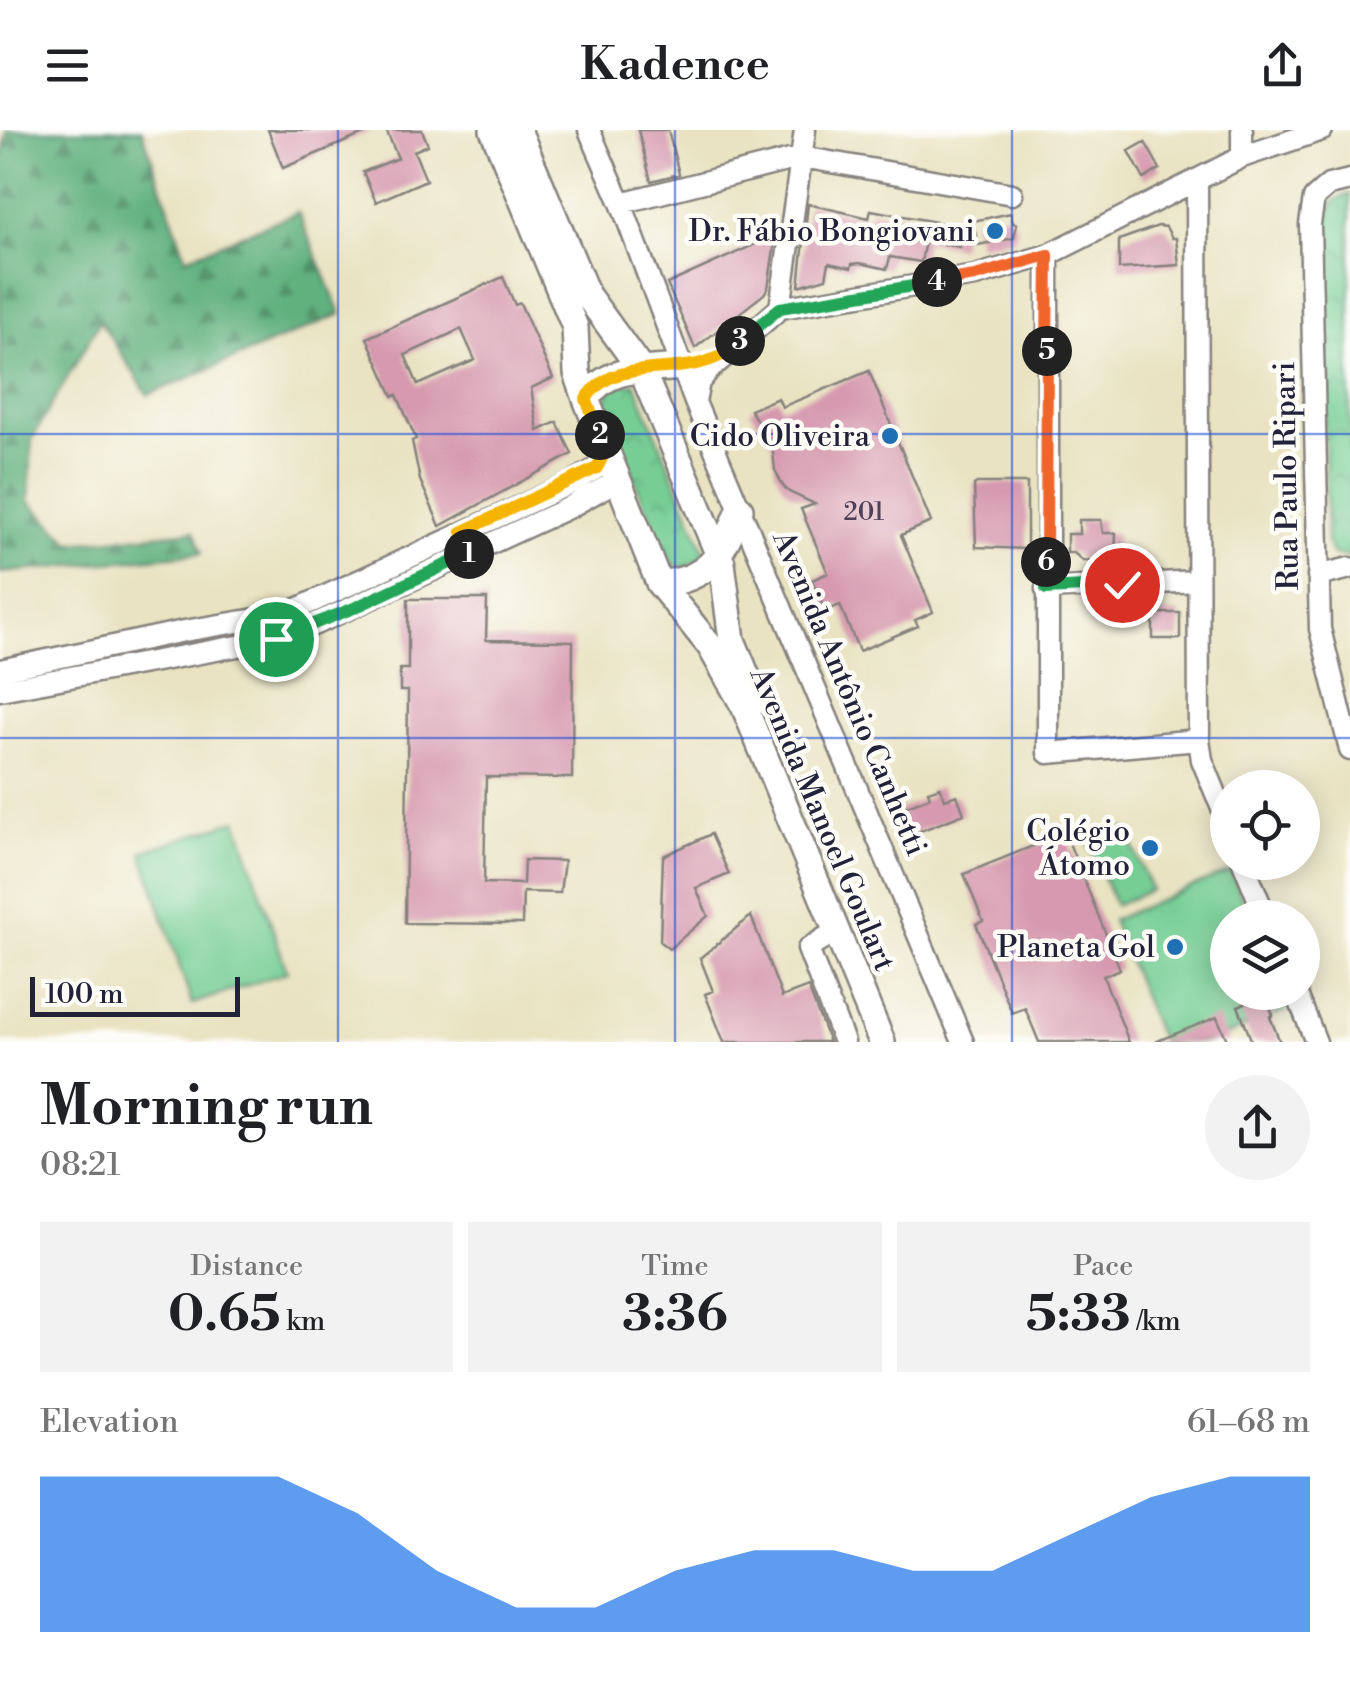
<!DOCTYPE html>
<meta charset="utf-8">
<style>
:root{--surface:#fff;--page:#f2f2f2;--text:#202124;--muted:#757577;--accent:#1a73e8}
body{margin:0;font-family:"Libre Bodoni",serif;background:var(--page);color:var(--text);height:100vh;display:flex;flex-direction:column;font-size:38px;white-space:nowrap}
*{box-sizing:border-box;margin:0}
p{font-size:32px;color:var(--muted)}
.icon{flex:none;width:55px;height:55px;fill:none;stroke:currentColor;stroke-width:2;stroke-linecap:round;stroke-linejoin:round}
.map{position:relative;height:912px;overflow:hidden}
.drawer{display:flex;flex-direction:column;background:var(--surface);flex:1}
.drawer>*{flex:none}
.fabs{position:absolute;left:1210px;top:640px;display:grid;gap:20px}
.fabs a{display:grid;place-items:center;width:110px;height:110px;border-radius:50%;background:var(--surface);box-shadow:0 5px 25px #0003;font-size:50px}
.scale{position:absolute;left:30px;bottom:25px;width:210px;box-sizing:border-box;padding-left:10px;border:5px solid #22223b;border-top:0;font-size:28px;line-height:35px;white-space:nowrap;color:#22223b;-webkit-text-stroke:8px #fdfcf7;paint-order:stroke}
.pin{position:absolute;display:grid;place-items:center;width:85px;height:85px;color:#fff;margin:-42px;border:5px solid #fff;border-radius:50%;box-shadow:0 2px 10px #0007}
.km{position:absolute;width:50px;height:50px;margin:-25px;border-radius:50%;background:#222;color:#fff;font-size:28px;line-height:50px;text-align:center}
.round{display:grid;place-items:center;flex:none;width:105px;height:105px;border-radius:52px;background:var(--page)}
.overview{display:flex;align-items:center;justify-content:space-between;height:170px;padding:0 40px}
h1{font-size:55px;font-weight:700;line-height:75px}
.metrics{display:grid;grid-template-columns:repeat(3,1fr);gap:15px;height:170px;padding:10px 40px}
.metrics div{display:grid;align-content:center;border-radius:0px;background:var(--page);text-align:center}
.metrics b{font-size:50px;font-weight:700}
.metrics small{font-size:28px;font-weight:400}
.metrics p{font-size:28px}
.chart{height:280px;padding:20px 40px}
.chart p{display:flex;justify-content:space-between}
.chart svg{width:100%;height:180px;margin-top:10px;fill:var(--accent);opacity:.7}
header{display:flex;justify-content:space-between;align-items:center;height:130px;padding:0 40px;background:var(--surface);font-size:45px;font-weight:700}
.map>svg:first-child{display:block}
</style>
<header><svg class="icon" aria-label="menu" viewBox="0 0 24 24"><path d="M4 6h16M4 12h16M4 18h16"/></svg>Kadence<svg class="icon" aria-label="share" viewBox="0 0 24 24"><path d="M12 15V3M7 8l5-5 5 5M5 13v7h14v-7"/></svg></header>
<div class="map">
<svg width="1350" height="912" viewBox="0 0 1350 912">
<defs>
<pattern id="forest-firs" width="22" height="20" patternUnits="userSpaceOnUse" patternTransform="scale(2.5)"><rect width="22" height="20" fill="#60b17e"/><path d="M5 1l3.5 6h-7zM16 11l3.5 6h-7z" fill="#4f9068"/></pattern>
<pattern id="park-crowns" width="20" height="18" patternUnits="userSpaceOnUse" patternTransform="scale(2.5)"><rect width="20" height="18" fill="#76ce94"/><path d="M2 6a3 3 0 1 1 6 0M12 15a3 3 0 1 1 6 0" fill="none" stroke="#66b180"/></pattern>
</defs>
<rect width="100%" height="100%" fill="#fdfcf7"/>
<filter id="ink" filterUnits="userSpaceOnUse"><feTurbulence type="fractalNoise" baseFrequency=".01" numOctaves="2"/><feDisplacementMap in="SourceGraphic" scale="20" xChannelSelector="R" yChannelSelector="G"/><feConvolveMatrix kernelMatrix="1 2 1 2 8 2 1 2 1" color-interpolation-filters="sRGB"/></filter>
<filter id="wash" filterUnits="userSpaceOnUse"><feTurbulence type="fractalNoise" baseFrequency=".0048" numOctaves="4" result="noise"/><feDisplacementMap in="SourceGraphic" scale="40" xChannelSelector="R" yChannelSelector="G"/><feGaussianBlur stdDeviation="2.25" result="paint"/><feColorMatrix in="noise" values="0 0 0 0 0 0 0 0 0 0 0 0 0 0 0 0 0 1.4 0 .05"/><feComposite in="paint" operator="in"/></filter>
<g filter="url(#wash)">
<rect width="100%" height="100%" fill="#e9e3c2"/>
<path fill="url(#forest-firs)" stroke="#416a5c" stroke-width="2.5" d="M7,0H142L186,128L298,82L341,184L148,265L100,191L32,309L29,371L71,413L194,401L202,423L0,443V39Z"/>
<path fill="url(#park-crowns)" stroke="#4c7868" stroke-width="2.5" d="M1350,64V427L1333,425L1327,412L1321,96L1334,71Z
M635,253L704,420L703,427L686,438L675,435L666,426L604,275L612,255Z"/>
<path fill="#76ce94" stroke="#4c7868" stroke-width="2.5" d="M237,690L287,842L192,874L142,722Z
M1126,699L1151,760L1115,775L1089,714Z
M1231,741L1250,787L1228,788V862L1280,863L1287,880L1209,912H1161L1112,790Z"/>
<g id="blocks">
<path fill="#d699af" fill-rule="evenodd" d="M268,0H373L283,38Z
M386,0H422L428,15L414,21L426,50L376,72L363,42L398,28Z
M638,0H668L679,44L651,51Z
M1145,12L1160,39L1144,49L1129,21Z
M808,74L869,88L871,80L963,97L960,117L925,111L921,132L890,127L887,139L860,133L852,134L851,138L829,133L826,148L799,156Z
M1011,83L1013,93L1017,94L1014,108L978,115L973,91Z
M1158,96L1166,97L1172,108H1176L1179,135L1119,139V110Z
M776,105L768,158L764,164L695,218L667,154Z
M503,147L515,175L520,173L553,248L531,258L538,301L557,292L572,324L440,396L420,350L412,311L416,309L397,265L393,266L367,208ZM461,199L475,230L418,255L405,225Z
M869,241L931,392L901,405L933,482L915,490L918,496L859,521L840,475L825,481L812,450L828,443L801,379L815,374L789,362L783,356L775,340L772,314L750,280L778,268L782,277Z
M977,353H1027V419L976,417L974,355Z
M1079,390H1101L1103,403H1116L1115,431H1083L1074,423H1067V404H1079Z
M408,469H487L486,510L573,511L572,648L486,647L484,753L523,754L524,730L564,731L560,763L523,762L522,794L405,793L408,561H400V539H408Z
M1153,483H1180V509H1153Z
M940,657L945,669L957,665L964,684L905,707L895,681L930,667L928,661Z
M1065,703L1120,839L1103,846L1129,912H1039L1025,878L1012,883L976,794L983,791L964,744Z
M711,704L729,744L696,758L708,786L669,819L660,812L663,726Z
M751,786L782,867L808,857L829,912H724L705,864L713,861L700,828Z
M1265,865L1273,885L1270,887L1280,912H1252L1238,876Z
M1217,887L1228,912H1157V911Z"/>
</g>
</g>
<g filter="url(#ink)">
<use href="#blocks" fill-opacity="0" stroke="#86827e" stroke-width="2.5"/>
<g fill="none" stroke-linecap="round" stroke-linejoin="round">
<defs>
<path id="minor" d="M589,0L621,73L695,272L963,912
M1242,27V0
M1197,50L1199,610L1202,630L1228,693
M1350,50L1329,55L1314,68L1310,94L1320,499L1350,620
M621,73L802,27L1012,64
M1048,125V623L1199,610
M780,178L805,0
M695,272L699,252L709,240L780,178L975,146L1048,125L1242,27L1322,0
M1318,446L1350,438
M1046,459L1197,451
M0,540L184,501L286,484L574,352L597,338L607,321
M0,560L276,509L298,502L568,378L618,350
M1243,732L1266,788
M837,800L808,819L844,912
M1296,862L1316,912"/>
<path id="major" d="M493,0L575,197L577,243L586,269L659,453L710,516L744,576L882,912
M518,0L587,165L642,241L722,433L732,510L757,571
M586,269C609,234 645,241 683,237
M659,453C710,452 724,421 740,379"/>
</defs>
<use href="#minor" stroke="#86827e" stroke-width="25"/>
<use href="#major" stroke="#86827e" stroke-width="30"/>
<use href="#minor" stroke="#fff" stroke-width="20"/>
<use href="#major" stroke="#fff" stroke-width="25"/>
</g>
</g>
<g fill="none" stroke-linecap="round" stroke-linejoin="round" filter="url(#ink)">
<defs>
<path id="split-1" d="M276,509L354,478L469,424"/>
<path id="split-2" d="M469,424L462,402L597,338L606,321L600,305"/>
<path id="split-3" d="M600,305L586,269C616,224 675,249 720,226C727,223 734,216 740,211"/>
<path id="split-4" d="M740,211L780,178L937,152"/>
<path id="split-5" d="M937,152L975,146L1048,125L1047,221"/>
<path id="split-6" d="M1046,432L1047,221"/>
<path id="split-7" d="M1046,432V459L1122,455"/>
</defs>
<use href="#split-1" stroke="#fff" stroke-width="20"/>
<use href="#split-2" stroke="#fff" stroke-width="20"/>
<use href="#split-3" stroke="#fff" stroke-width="20"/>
<use href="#split-4" stroke="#fff" stroke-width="20"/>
<use href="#split-5" stroke="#fff" stroke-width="20"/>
<use href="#split-6" stroke="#fff" stroke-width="20"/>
<use href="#split-7" stroke="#fff" stroke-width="20"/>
<use href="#split-1" stroke="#22a559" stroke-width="12"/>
<use href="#split-2" stroke="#f5b400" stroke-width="12"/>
<use href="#split-3" stroke="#f5b400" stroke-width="12"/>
<use href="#split-4" stroke="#22a559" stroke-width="12"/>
<use href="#split-5" stroke="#f0652b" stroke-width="12"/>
<use href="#split-6" stroke="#f0652b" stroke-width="12"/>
<use href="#split-7" stroke="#22a559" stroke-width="12"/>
</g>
<path fill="none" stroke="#1d4ed8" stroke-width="2.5" stroke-opacity="0.55" d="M338,0V912M675,0V912M1012,0V912M0,304H1350M0,608H1350"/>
<g fill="#1f6fb2" stroke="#fdfcf7" stroke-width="4">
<circle cx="995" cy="101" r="10"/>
<circle cx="890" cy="306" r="10"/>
<circle cx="1150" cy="718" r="10"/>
<circle cx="1175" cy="817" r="10"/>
</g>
<g text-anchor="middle" stroke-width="9" stroke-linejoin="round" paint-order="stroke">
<g font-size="25" fill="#4f4058">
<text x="864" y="390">201</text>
</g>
<g font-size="30" fill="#22223b" stroke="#fdfcf7" text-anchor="end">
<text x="975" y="111">Dr. Fábio Bongiovani</text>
<text x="870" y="316">Cido Oliveira</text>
<text x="1130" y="711">Colégio<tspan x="1130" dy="34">Átomo</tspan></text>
<text x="1155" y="827">Planeta Gol</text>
</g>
<g font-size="30" fill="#22223b" stroke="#fdfcf7">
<text transform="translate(1286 346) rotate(-91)" y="10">Rua Paulo Ripari</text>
<text transform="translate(850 563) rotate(67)" y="10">Avenida Antônio Canhetti</text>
<text transform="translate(823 689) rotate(67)" y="10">Avenida Manoel Goulart</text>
</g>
</g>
</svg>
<div class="fabs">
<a><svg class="icon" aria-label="locate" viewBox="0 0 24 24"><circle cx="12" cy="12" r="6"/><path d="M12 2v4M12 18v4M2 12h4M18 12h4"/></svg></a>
<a><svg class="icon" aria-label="layers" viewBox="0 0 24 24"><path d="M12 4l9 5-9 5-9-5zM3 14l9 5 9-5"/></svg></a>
</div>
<div class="scale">100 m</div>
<div class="pin" style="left:276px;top:509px;background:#1e9e55"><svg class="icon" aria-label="arrive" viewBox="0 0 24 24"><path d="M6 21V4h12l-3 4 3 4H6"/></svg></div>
<div class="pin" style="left:1122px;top:455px;background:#d93025"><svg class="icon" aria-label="check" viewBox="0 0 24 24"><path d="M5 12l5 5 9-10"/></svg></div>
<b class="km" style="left:469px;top:424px">1</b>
<b class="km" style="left:600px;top:305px">2</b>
<b class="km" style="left:740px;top:211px">3</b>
<b class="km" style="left:937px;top:152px">4</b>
<b class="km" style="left:1047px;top:221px">5</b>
<b class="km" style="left:1046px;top:432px">6</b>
</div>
<section class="drawer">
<div class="overview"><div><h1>Morning run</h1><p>08:21</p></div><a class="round"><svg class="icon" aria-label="share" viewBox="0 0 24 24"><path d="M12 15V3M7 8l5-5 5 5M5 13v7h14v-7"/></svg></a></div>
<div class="metrics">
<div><p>Distance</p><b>0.65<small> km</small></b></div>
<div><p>Time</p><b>3:36</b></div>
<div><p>Pace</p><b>5:33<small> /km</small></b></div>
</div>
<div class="chart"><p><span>Elevation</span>61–68 m</p>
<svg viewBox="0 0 160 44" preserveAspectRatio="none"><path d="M0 44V6L10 6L20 6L30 6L40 15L50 29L60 38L70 38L80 29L90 24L100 24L110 29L120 29L130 20L140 11L150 6L160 6V44z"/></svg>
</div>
</section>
